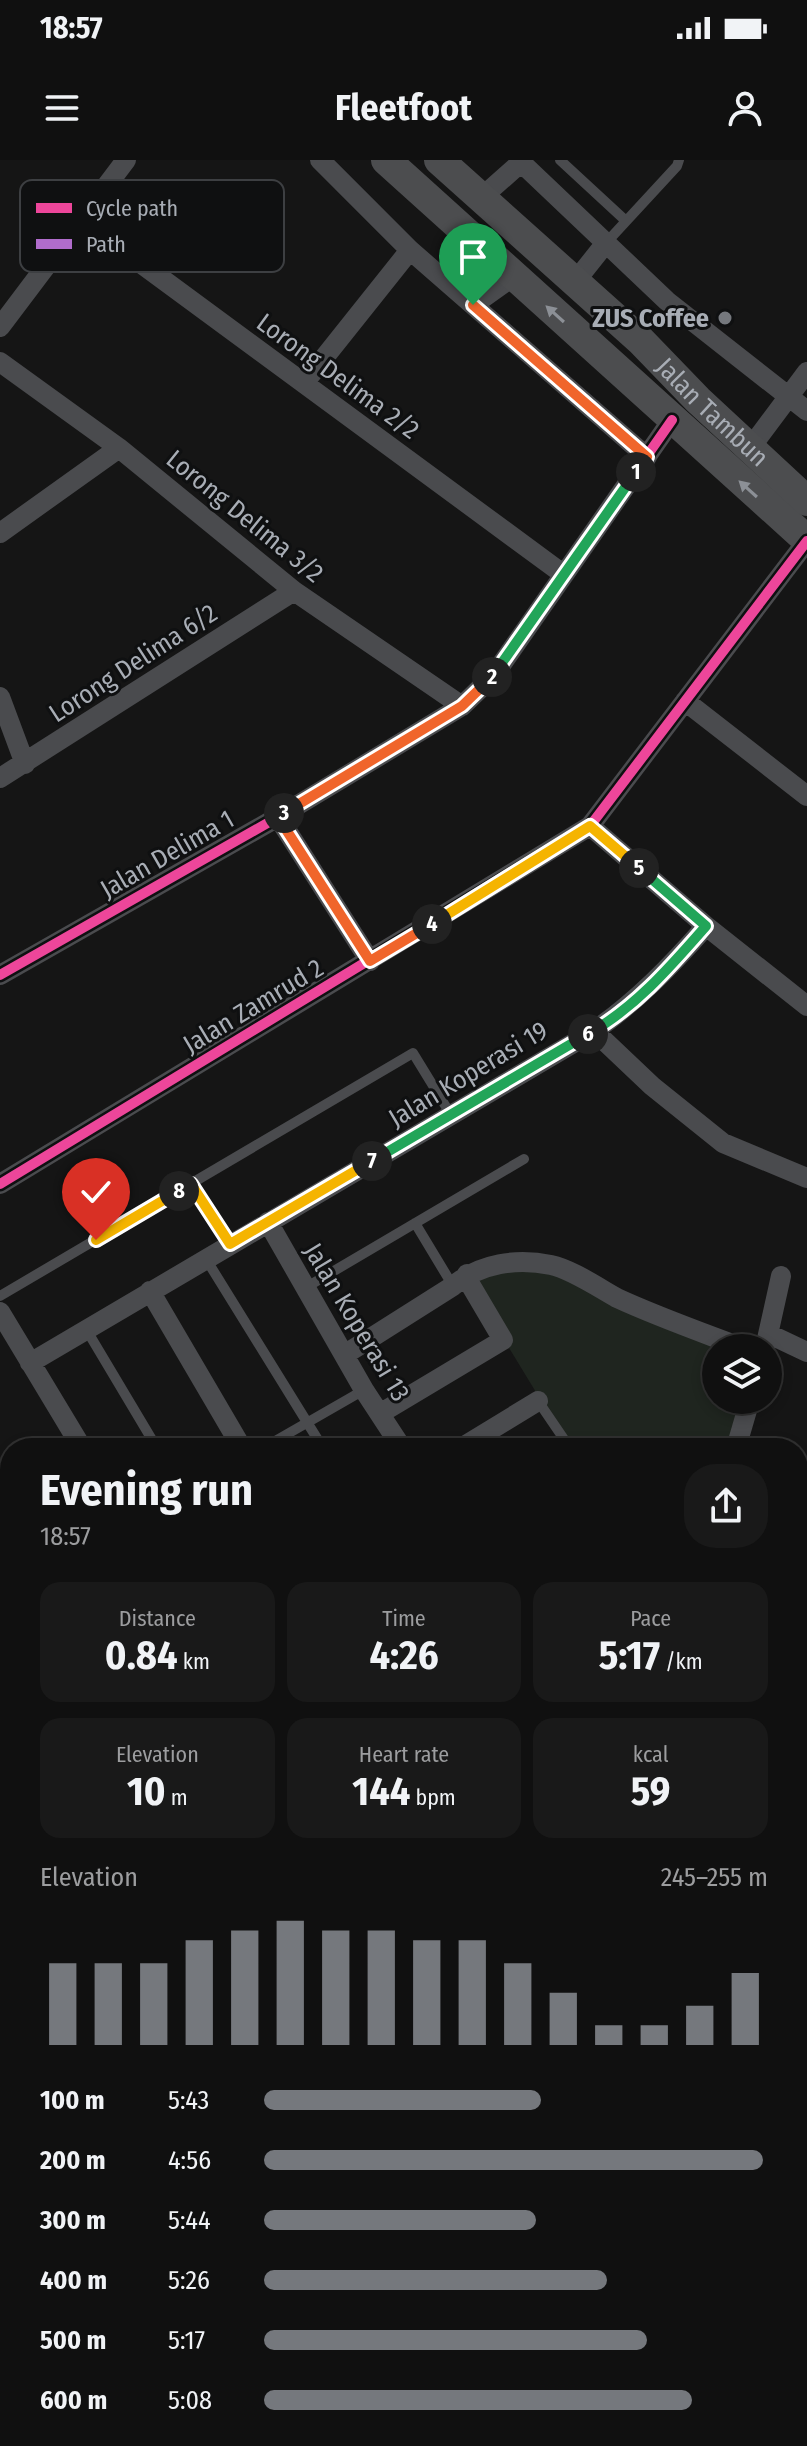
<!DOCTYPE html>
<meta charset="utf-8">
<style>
:root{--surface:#101010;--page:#191919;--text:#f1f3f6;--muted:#9c9d9f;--line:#303030;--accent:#75787d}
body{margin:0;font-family:"Fira Sans Condensed",sans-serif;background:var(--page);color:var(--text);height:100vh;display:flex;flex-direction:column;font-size:30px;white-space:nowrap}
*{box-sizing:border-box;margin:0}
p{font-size:26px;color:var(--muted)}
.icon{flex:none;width:44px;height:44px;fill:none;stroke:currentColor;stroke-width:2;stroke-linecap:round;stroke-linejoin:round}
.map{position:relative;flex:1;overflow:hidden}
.sheet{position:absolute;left:0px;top:1278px;width:808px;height:1008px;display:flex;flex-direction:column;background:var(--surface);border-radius:32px 32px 0 0;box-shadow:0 4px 12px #0003,0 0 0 2px var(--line)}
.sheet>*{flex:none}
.controls{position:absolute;left:702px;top:1174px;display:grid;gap:16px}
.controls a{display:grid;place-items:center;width:80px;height:80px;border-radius:50%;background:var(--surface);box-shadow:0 4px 12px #0003,0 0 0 2px var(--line);font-size:40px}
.pin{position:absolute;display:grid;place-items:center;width:68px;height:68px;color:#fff;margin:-82px -34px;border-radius:50% 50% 50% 0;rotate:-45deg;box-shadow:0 0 8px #0007}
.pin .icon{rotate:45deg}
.km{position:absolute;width:40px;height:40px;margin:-20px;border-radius:50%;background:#222;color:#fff;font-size:22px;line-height:40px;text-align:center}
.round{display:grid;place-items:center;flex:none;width:84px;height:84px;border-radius:32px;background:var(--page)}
.summary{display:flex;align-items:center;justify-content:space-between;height:136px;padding:0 40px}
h1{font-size:44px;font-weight:700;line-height:60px}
.figures{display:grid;grid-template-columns:repeat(3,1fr);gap:12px;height:136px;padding:8px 40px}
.figures div{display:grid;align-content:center;border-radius:20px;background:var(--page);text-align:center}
.figures b{font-size:40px;font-weight:700}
.figures small{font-size:22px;font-weight:400}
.figures p{font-size:22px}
.chart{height:224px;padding:16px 40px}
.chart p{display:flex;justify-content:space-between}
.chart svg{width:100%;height:144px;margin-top:8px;stroke:var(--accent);stroke-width:6}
ul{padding:0 40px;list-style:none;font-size:26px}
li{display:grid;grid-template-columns:128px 96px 1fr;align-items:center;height:60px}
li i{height:20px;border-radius:10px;background:var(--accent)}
.status{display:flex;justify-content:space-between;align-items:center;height:56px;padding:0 40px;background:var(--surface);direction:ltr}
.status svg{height:22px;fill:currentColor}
header{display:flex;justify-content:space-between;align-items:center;height:104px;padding:0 40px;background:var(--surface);font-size:36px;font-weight:700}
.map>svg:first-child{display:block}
</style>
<div class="status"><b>18:57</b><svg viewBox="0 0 49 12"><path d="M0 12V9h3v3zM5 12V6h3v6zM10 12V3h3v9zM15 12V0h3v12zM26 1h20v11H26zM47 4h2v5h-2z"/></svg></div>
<header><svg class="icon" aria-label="menu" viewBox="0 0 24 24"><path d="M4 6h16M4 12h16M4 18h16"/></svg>Fleetfoot<svg class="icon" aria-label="person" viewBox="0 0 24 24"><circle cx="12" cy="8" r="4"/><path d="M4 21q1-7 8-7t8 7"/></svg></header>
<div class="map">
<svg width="807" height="2286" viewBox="0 0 807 2286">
<rect width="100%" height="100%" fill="#151515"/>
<path fill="#1f1f21" d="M10,1389V1967L0,1973V1394Z"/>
<path fill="#1f251f" d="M553,1105L716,1188V1240H746L728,1288H570L470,1124L481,1109Z
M10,1757V1944L0,1950V1762Z
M807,2250V2286H719L718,2284L738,2276H798V2254Z
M65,2276H184L187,2286H68Z"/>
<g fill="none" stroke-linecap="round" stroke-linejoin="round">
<path stroke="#4a4b4e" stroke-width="10" d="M560,0L626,61
M605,84L677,6L679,0
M191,1024L230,1084
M415,1063L453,1126
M206,1099L323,1288
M305,1128L524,999
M0,1136L413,893L451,955
M86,1169L157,1288
M538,1241L570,1288
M263,1288L364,1230
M0,1667L10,1662
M0,2147L10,2141
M798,2148L807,2141
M292,2276L295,2286
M458,2276L460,2286"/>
<path stroke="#4a4b4e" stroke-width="20" d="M320,0L410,90L647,297
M481,38L517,6L527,8L667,141L807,251
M82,60L563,414
M574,123L605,84
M473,145L514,116
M0,167L126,0
M0,202L119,288L294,431L462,546
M304,223L410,90
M751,287L807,212
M0,373L119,288
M0,537L25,604
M685,541L807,636
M0,618L294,431
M278,657L370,801
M590,666L706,766L807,846
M0,815L278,657L462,546L494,515L672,260
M594,871L652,926L723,983L807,1018
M0,1024L590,666L807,381
M268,1062L364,1230L402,1288
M150,1131L242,1288
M0,1152L82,1288
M769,1174L807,1192
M765,1188L781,1116
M344,1195L453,1126C480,1103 517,1098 551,1105C571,1109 599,1128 617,1138C658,1157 701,1172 743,1188
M30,1203L594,871C637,841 672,805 706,766
M381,1253L503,1180L470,1124L467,1114
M461,1288L538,1241
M736,1288L750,1240
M798,1833L807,1825
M798,2048L807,2041
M0,2054L10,2047
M0,2226L10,2221
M798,2244L807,2239
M218,2276L220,2286
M381,2276L384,2286
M543,2276L545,2286
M714,2276L716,2286
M648,2286L689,2276"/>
<path stroke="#4a4b4e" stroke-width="24" d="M798,1609L807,1604
M0,2001L10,1995"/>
<g stroke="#4c4d4f" stroke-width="30">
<path d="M386,0L807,380"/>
<path id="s1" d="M439,0L641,181L698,240L807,341"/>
</g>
<path stroke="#b06ccc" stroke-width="8" stroke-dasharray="16 8" stroke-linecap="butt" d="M0,1351L10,1346
M798,1949L807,1942"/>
<defs>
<path id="cycleway" d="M0,815L278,657L462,546L494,515L672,260
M0,1024L590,666L807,381"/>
</defs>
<use href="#cycleway" stroke="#0f1011" stroke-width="15"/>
<use href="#cycleway" stroke="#ed469a" stroke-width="10"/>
</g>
<defs><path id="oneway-solid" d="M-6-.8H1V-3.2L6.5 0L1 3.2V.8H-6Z" transform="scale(2)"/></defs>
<g fill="#8c9096">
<use href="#oneway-solid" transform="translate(555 154) rotate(-138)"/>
<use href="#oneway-solid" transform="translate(748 329) rotate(-138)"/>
</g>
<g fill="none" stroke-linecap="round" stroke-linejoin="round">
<defs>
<path id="split-1" d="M473,145L647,297L636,312"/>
<path id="split-2" d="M492,517L636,312"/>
<path id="split-3" d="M284,653L462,546L492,517"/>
<path id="split-4" d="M284,653L278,657L370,801L432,764"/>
<path id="split-5" d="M432,764L590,666L639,708"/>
<path id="split-6" d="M588,874C635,848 671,806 706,766L639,708"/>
<path id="split-7" d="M372,1001L588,874"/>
<path id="split-8" d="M179,1031L191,1024L230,1084L372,1001"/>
<path id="split-9" d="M96,1080L179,1031"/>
</defs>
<use href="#split-1" stroke="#fff" stroke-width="16"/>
<use href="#split-2" stroke="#fff" stroke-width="16"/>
<use href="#split-3" stroke="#fff" stroke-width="16"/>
<use href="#split-4" stroke="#fff" stroke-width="16"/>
<use href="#split-5" stroke="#fff" stroke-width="16"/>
<use href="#split-6" stroke="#fff" stroke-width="16"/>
<use href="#split-7" stroke="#fff" stroke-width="16"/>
<use href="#split-8" stroke="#fff" stroke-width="16"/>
<use href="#split-9" stroke="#fff" stroke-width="16"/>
<use href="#split-1" stroke="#f0652b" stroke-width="10"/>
<use href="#split-2" stroke="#22a559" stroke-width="10"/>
<use href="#split-3" stroke="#f0652b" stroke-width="10"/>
<use href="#split-4" stroke="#f0652b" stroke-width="10"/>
<use href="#split-5" stroke="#f5b400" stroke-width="10"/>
<use href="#split-6" stroke="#22a559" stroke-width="10"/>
<use href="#split-7" stroke="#22a559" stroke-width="10"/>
<use href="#split-8" stroke="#f5b400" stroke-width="10"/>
<use href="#split-9" stroke="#f5b400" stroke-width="10"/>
</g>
<circle fill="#75787d" stroke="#0f1011" stroke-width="3" cx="725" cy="158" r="8"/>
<g text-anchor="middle" stroke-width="6" stroke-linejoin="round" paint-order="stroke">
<g font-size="26" font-weight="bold" fill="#a8adb5" stroke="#0f1011" text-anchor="end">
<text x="709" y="167">ZUS Coffee</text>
</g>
<g font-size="26" fill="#a8adb5" stroke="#0f1011">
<text transform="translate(338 216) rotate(36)" y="9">Lorong Delima 2/2</text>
<text dy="9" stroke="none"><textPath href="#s1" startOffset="372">Jalan Tambun</textPath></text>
<text transform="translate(245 356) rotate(39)" y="9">Lorong Delima 3/2</text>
<text transform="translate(133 503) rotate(-33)" y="9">Lorong Delima 6/2</text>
<text transform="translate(167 694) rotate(-30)" y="9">Jalan Delima 1</text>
<text transform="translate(253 846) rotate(-31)" y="9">Jalan Zamrud 2</text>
<text transform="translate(468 914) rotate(-31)" y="9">Jalan Koperasi 19</text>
<text transform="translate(357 1162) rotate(59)" y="9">Jalan Koperasi 13</text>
</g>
</g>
<rect x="20" y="20" width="264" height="92" rx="12" fill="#0f1011" stroke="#3d3f42" stroke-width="2"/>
<rect x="36" y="43" width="36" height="10" fill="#ed469a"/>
<rect x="36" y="79" width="36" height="10" fill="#b06ccc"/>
<g font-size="22" fill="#a8adb5">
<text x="86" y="56">Cycle path</text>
<text x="86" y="92">Path</text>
</g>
</svg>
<div class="controls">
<a><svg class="icon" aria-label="layers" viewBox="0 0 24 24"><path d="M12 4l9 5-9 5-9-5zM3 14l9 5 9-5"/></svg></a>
</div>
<div class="pin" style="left:473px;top:145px;background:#1e9e55"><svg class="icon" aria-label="arrive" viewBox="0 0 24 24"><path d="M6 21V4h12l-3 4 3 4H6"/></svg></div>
<div class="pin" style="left:96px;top:1080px;background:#d93025"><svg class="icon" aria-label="check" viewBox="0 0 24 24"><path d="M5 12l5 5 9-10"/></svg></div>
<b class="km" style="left:636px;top:312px">1</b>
<b class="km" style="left:492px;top:517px">2</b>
<b class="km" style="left:284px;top:653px">3</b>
<b class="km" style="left:432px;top:764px">4</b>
<b class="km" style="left:639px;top:708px">5</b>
<b class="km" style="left:588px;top:874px">6</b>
<b class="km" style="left:372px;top:1001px">7</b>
<b class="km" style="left:179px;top:1031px">8</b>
<section class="sheet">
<div class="summary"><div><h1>Evening run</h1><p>18:57</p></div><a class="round"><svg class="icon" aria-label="share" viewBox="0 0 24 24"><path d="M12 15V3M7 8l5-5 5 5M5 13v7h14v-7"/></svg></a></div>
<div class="figures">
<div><p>Distance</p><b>0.84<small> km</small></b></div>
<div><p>Time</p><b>4:26</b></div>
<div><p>Pace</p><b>5:17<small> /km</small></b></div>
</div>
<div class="figures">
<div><p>Elevation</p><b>10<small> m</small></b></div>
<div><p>Heart rate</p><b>144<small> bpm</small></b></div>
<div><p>kcal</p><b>59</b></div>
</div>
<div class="chart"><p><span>Elevation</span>245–255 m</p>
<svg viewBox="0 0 160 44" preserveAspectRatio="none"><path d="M5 44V19M15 44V19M25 44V19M35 44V12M45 44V9M55 44V6M65 44V9M75 44V9M85 44V12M95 44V12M105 44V19M115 44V28M125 44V38M135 44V38M145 44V32M155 44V22"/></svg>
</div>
<ul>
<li><b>100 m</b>5:43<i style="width:55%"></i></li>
<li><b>200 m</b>4:56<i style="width:99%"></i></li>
<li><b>300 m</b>5:44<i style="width:54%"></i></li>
<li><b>400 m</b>5:26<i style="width:68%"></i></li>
<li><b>500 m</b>5:17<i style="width:76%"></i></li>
<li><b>600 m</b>5:08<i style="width:85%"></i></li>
</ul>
</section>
</div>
